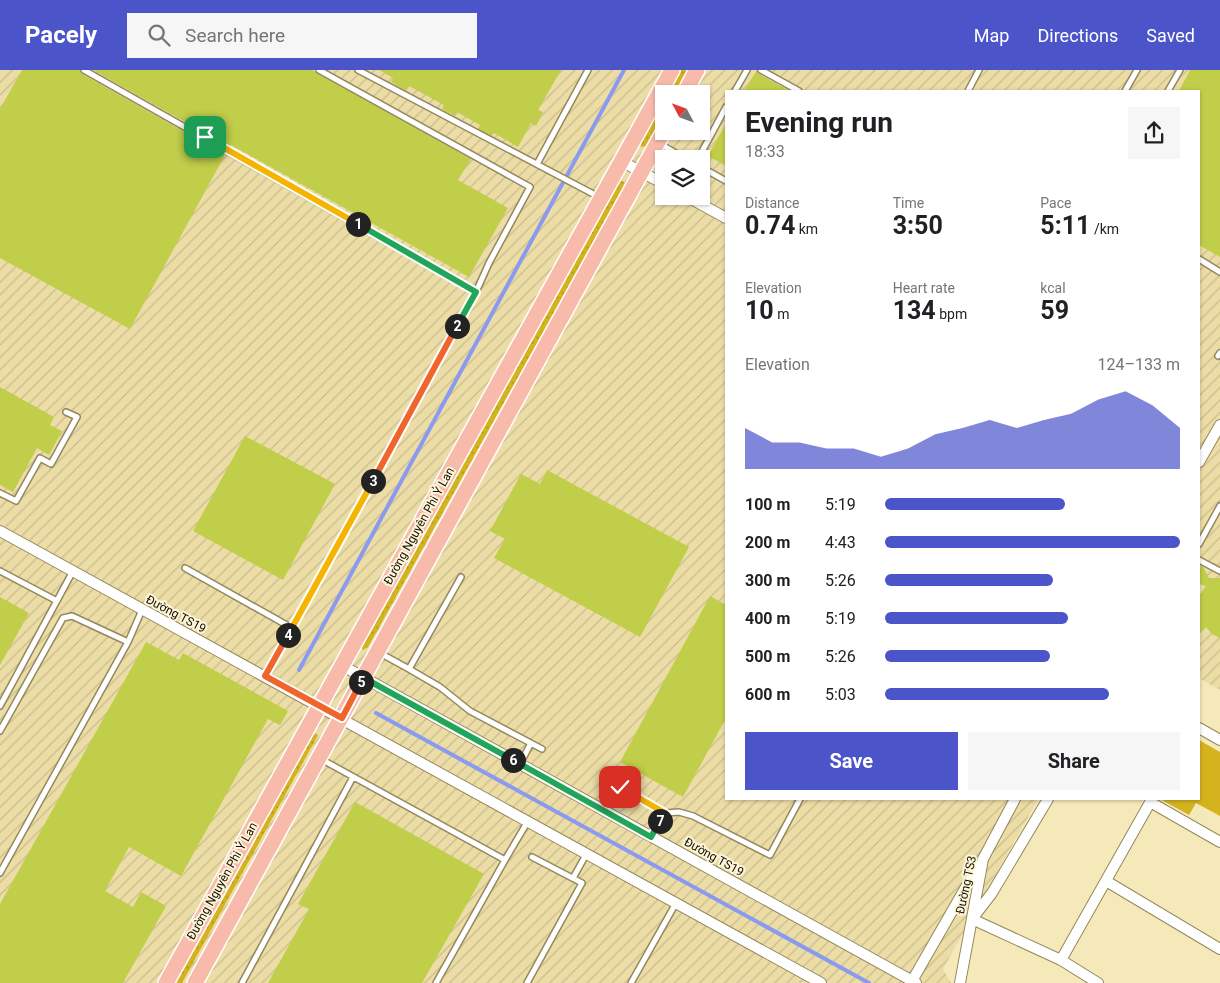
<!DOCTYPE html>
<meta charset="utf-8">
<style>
:root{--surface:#fff;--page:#f6f6f6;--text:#202124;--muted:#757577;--accent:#4b54c9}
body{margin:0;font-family:Roboto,sans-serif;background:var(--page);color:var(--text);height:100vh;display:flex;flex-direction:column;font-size:19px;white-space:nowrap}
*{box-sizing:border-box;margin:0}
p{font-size:16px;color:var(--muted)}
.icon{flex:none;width:28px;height:28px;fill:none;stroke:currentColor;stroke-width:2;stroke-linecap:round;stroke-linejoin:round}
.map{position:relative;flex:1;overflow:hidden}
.side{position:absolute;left:725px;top:20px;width:475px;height:710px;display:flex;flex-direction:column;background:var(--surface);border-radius:0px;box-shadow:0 1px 4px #0004}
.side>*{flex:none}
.needle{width:32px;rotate:311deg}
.tools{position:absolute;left:655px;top:15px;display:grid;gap:10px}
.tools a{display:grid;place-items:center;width:55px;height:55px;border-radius:0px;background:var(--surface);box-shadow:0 1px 4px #0004;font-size:25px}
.pin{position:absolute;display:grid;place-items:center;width:42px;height:42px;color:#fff;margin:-21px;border-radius:10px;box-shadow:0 2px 8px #0006}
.km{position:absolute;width:25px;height:25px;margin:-12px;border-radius:50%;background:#222;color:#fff;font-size:14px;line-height:25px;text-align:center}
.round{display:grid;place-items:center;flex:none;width:52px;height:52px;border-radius:0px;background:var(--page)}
.headline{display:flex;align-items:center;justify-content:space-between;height:85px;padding:0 20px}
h1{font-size:28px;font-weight:700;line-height:38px}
.stats{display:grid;grid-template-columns:repeat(3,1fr);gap:8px;height:85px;padding:5px 20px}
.stats div{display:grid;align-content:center}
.stats b{font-size:25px;font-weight:700}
.stats small{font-size:14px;font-weight:400}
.stats p{font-size:14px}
.chart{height:140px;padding:10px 20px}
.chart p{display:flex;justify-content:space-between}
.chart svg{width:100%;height:90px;margin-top:5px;fill:var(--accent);opacity:.7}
.button{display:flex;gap:10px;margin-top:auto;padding:10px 20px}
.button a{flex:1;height:58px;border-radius:0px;background:var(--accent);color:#fff;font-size:20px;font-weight:700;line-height:58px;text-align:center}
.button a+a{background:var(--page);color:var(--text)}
ul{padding:0 20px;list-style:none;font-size:16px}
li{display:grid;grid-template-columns:80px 60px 1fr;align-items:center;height:38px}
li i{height:12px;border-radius:6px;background:var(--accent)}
header{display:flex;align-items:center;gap:30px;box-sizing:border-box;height:70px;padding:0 25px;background:var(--accent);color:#fff}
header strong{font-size:24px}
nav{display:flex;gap:28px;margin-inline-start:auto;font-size:18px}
.search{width:350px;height:45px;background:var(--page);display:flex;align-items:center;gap:12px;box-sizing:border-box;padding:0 18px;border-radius:0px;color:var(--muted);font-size:19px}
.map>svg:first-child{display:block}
</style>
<header>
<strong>Pacely</strong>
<div class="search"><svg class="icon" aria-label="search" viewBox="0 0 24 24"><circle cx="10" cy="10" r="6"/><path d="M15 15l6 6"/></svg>Search here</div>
<nav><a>Map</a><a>Directions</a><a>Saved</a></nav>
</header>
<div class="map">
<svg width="1220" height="913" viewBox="0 0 1220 913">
<defs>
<pattern id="industrial-furrows" width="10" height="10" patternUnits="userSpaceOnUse" patternTransform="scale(1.25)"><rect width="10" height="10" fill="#ecdda6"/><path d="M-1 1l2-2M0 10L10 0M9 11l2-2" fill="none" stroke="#cabc8d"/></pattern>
<pattern id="grass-dots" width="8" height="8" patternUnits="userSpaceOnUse" patternTransform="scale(1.25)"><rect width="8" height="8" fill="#d4b31f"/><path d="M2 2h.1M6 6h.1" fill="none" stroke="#b5991a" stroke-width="1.8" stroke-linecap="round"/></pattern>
</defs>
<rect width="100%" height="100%" fill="#f6e9b9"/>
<path fill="url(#industrial-furrows)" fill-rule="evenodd" d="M0,0H1220V620L1199,608V21H726V729H1038L943,899L951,913H0ZM664,24H701V61H664ZM664,89H701V126H664Z"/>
<path fill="url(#grass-dots)" d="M680,0H689L676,24H667Z
M664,30V45L647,76L641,77V72Z
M620,110L624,112L623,118L368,577L363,580L360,576Z
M313,662L318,665L182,913H173Z"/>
<path fill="#d4b31f" d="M1199,670L1220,682V746L1196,733L1189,745L1160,729H1199Z"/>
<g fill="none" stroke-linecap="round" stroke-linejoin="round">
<path stroke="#8a9aee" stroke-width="4" d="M299,600L624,0
M376,643L869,913"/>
</g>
<path fill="#c0ce49" d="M22,0H80L82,4L225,85L130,259L0,188V39Z
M93,0H312L471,89L458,110L508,138L469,207L231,75L230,77Z
M379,0H561L538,40L543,42L536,56L531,53L518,77L494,63L492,66L478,59L480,55L457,42L455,46L442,39L444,35L409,16L406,21L393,13L391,12L393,8Z
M757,0L759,4L790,21H744Z
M1190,0H1220V187L1199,175V21H1179Z
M726,53V96L708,86Z
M0,317L54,347L50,355L62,361L49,385L37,378L13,422L0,415Z
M245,366L335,414L283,510L193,461Z
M547,400L689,477L640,567L494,488L505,469L490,461L521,404L540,414Z
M1199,495L1203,497L1209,508H1220V568L1212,564L1206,557L1199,563V526L1206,516L1199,514Z
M710,526L726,535V648L683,727L620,692Z
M0,527L29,543L0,595Z
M146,572L179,590L183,583L288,641L280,655L268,649L181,806L129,777L105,821L133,837L141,822L166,836L123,913H0V834Z
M355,732L484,804L422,913H268L309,839L298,834Z"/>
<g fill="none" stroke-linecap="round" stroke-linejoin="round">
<defs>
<path id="service" d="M84,0L476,222
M358,0L599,127
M761,0L799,21
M735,21L747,0
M968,21L979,0
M1125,21L1137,0
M1168,21L1180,0
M660,74L686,89
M698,89L726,37
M537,94L588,0
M701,97L726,111
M1199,189L1220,202
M1218,286L1220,283
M0,423L16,431L40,388L51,394L77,347L66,342
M1199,474L1220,436
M1199,490L1220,501
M185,498L292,558
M0,501L57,531
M378,582L409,599L461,507
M409,599L440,617L470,641L542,679
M265,607L476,222L489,193L530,117L319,0
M0,636L73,501
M0,661L63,548L72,546L128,572
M319,688L505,790L436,913
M520,694L531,673
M620,717L665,743L652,766
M665,743L679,742L693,746L770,785L800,729
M505,790L528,751
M0,803L128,572L142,540
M573,808L587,783
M242,913L353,707
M527,913L582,813L532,787
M631,913L676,833"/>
<path id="minor" d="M621,91L664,114
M686,126L726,148
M1199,392L1220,355
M0,461L821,913
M341,595L916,913
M1199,658L1220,670
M1048,729L992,823L972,849L1061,890L1098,913
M1150,732L1220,772
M1106,811L1220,879
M1061,890L1152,729
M912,911L978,796
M960,913L983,789L1015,729"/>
<path id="primary" d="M684,24L697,0
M166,913L672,0
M195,913L664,61"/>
</defs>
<use href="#service" stroke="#94885c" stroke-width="8"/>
<use href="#minor" stroke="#94885c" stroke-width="12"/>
<use href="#primary" stroke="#fff" stroke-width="18"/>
<use href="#service" stroke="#fff" stroke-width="5"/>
<use href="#minor" stroke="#fff" stroke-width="10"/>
<use href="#primary" stroke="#f8baaa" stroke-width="15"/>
</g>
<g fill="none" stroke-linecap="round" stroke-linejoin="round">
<defs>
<path id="split-1" d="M205,67L358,154"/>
<path id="split-2" d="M358,154L476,222L457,256"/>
<path id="split-3" d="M373,411L457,256"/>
<path id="split-4" d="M288,565L373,411"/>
<path id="split-5" d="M288,565L265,606L342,648L361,612"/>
<path id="split-6" d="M361,612L364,608L513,690"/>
<path id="split-7" d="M513,690L651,767L660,751"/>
<path id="split-8" d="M620,717L665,743L660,751"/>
</defs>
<use href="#split-1" stroke="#fff" stroke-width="10"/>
<use href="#split-2" stroke="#fff" stroke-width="10"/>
<use href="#split-3" stroke="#fff" stroke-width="10"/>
<use href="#split-4" stroke="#fff" stroke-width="10"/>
<use href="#split-5" stroke="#fff" stroke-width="10"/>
<use href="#split-6" stroke="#fff" stroke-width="10"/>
<use href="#split-7" stroke="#fff" stroke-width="10"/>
<use href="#split-8" stroke="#fff" stroke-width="10"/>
<use href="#split-1" stroke="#f5b400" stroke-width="6"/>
<use href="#split-2" stroke="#22a559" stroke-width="6"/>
<use href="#split-3" stroke="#f0652b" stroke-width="6"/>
<use href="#split-4" stroke="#f5b400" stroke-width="6"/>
<use href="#split-5" stroke="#f0652b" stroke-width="6"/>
<use href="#split-6" stroke="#22a559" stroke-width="6"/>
<use href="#split-7" stroke="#22a559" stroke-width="6"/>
<use href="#split-8" stroke="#f5b400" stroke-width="6"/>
</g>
<g text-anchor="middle" stroke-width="4" stroke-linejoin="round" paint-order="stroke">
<g font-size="12" fill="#130e01" stroke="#fef6da">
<text transform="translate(419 456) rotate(-61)" y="4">Đường Nguyên Phi Ỷ Lan</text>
<text transform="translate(176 544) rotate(28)" y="4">Đường TS19</text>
<text transform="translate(714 787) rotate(29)" y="4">Đường TS19</text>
<text transform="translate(222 811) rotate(-61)" y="4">Đường Nguyên Phi Ỷ Lan</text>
<text transform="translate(966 815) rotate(-78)" y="4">Đường TS3</text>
</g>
</g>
</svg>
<div class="tools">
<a><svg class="needle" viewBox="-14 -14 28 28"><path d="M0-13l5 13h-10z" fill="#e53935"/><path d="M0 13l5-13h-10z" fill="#757577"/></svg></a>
<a><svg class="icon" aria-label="layers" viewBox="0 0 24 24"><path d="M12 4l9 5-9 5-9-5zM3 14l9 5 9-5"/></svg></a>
</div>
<div class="pin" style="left:205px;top:67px;background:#1e9e55"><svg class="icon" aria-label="arrive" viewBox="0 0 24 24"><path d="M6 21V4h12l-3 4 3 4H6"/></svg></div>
<div class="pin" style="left:620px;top:717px;background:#d93025"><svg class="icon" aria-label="check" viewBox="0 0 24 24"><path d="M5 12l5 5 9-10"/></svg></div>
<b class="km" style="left:358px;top:154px">1</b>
<b class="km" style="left:457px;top:256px">2</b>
<b class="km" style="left:373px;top:411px">3</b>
<b class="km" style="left:288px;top:565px">4</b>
<b class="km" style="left:361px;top:612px">5</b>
<b class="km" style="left:513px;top:690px">6</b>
<b class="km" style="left:660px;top:751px">7</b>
<section class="side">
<div class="headline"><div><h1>Evening run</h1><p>18:33</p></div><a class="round"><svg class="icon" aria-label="share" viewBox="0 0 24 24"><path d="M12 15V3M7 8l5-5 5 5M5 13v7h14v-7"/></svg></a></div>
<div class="stats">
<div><p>Distance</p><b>0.74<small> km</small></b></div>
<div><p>Time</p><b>3:50</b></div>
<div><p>Pace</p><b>5:11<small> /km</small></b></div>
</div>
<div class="stats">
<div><p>Elevation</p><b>10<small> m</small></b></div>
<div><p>Heart rate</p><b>134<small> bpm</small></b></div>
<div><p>kcal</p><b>59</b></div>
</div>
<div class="chart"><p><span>Elevation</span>124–133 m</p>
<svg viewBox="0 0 160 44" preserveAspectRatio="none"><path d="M0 44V24L10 31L20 31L30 34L40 34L50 38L60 34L70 27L80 24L90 20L100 24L110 20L120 17L130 10L140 6L150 13L160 24V44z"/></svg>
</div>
<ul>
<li><b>100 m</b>5:19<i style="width:61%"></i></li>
<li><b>200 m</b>4:43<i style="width:100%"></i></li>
<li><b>300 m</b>5:26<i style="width:57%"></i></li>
<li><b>400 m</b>5:19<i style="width:62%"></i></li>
<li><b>500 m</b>5:26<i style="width:56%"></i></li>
<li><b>600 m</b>5:03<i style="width:76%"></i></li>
</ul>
<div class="button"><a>Save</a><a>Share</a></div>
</section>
</div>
